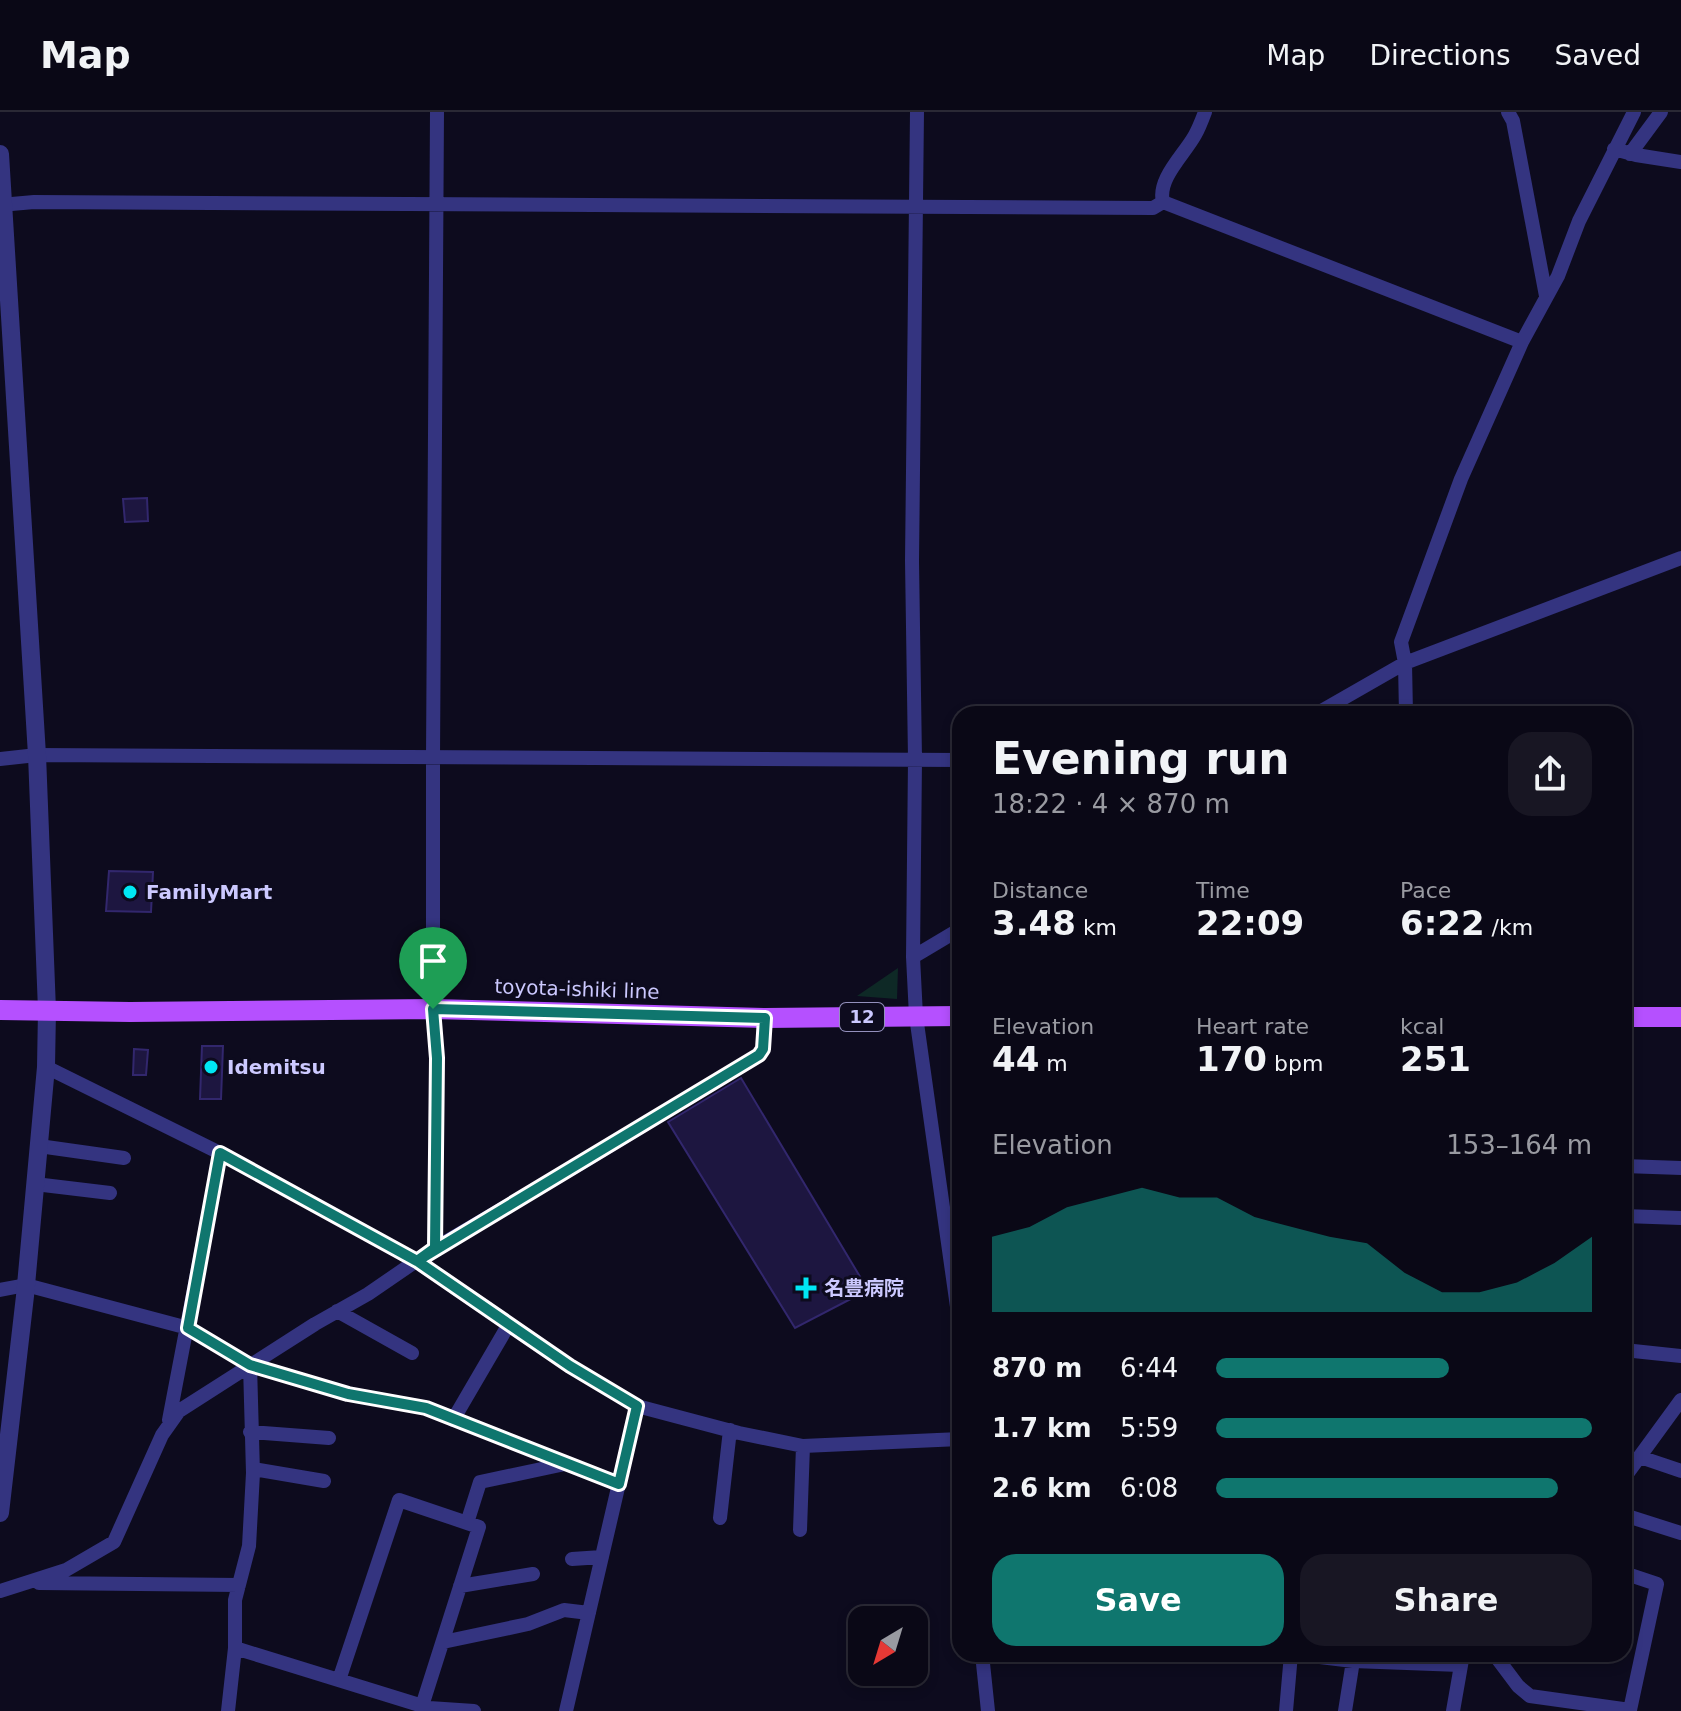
<!DOCTYPE html>
<meta charset="utf-8">
<style>
:root{--surface:#0a0816;--page:#181623;--text:#f1f3f6;--muted:#999aa1;--line:#2a2935;--accent:#0f766e}
body{margin:0;font-family:"DejaVu Sans","Noto Sans JP",sans-serif;background:var(--page);color:var(--text);height:100vh;display:flex;flex-direction:column;font-size:30px;white-space:nowrap}
*{box-sizing:border-box;margin:0}
p{font-size:26px;color:var(--muted)}
.icon{flex:none;width:44px;height:44px;fill:none;stroke:currentColor;stroke-width:2;stroke-linecap:round;stroke-linejoin:round}
.map{position:relative;flex:1;overflow:hidden}
.sheet{position:absolute;left:952px;top:594px;width:680px;height:956px;display:flex;flex-direction:column;background:var(--surface);border-radius:24px;box-shadow:0 4px 12px #0003,0 0 0 2px var(--line)}
.sheet>*{flex:none}
.needle{width:52px;rotate:218deg}
.tools{position:absolute;left:848px;top:1494px;display:grid;gap:16px}
.tools a{display:grid;place-items:center;width:80px;height:80px;border-radius:16px;background:var(--surface);box-shadow:0 4px 12px #0003,0 0 0 2px var(--line);font-size:40px}
.pin{position:absolute;display:grid;place-items:center;width:68px;height:68px;color:#fff;margin:-82px -34px;border-radius:50% 50% 50% 0;rotate:-45deg;box-shadow:0 0 8px #0007}
.pin .icon{rotate:45deg}
.round{display:grid;place-items:center;flex:none;width:84px;height:84px;border-radius:24px;background:var(--page)}
.overview{display:flex;align-items:center;justify-content:space-between;height:136px;padding:0 40px}
h1{font-size:44px;font-weight:800;line-height:60px}
.metrics{display:grid;grid-template-columns:repeat(3,1fr);gap:12px;height:136px;padding:8px 40px}
.metrics div{display:grid;align-content:center}
.metrics b{font-size:34px;font-weight:800}
.metrics small{font-size:22px;font-weight:400}
.metrics p{font-size:22px}
.chart{height:224px;padding:16px 40px}
.chart p{display:flex;justify-content:space-between}
.chart svg{width:100%;height:144px;margin-top:8px;fill:var(--accent);opacity:.7}
.cta{display:flex;gap:16px;margin-top:auto;padding:16px 40px}
.cta a{flex:1;height:92px;border-radius:24px;background:var(--accent);color:#fff;font-size:32px;font-weight:800;line-height:92px;text-align:center}
.cta a+a{background:var(--page);color:var(--text)}
ul{padding:0 40px;list-style:none;font-size:26px}
li{display:grid;grid-template-columns:128px 96px 1fr;align-items:center;height:60px}
li i{height:20px;border-radius:10px;background:var(--accent)}
header{display:flex;align-items:center;gap:48px;box-sizing:border-box;height:112px;padding:0 40px;background:var(--surface);border-bottom:2px solid var(--line)}
header strong{font-size:38px}
nav{display:flex;gap:44px;margin-inline-start:auto;font-size:28px}
.map>svg:first-child{display:block}
</style>
<header>
<strong>Map</strong>
<nav><a>Map</a><a>Directions</a><a>Saved</a></nav>
</header>
<div class="map">
<svg width="1681" height="1599" viewBox="0 0 1681 1599">
<rect width="100%" height="100%" fill="#0d0b1e"/>
<path fill="#0e2926" d="M898,856L897,887L857,884Z"/>
<path fill="#1d1640" stroke="#32276d" stroke-width="2" d="M147,386L148,409L125,410L123,387Z
M109,759L153,760L151,800L106,799Z
M202,934H223L221,987H200Z
M134,937L148,938L146,963H133Z
M741,966L868,1178L795,1216L668,1010Z"/>
<g fill="none" stroke-linecap="round" stroke-linejoin="round">
<path stroke="#343480" stroke-width="14" d="M917,0L912,449L915,647L913,845L916,904L960,1216
M1508,0L1513,9L1546,184
M1614,37L1636,43L1681,50
M1630,42L1661,0
M1163,90L1522,230
M1163,90C1157,67 1184,43 1195,23C1199,16 1202,8 1205,0
M0,93L34,90L1153,96L1163,90
M1316,602L1405,551L1681,446
M1406,602L1405,551L1401,530L1461,367L1522,230L1558,164L1579,109L1634,0
M0,647L37,643L960,648
M913,845L960,817
M46,955L220,1041L417,1149L570,1254L637,1294L739,1321L803,1334L960,1327
M39,1034L124,1046
M1624,1054L1681,1056
M35,1072L110,1081
M1624,1104L1681,1106
M435,1136L437,946L433,897V645L437,0
M0,1178L26,1173L188,1216L250,1253L348,1282L426,1296L619,1372
M337,1199L412,1241
M1624,1238L1681,1244
M169,1308L220,1041
M453,1308L509,1212
M250,1320L329,1326
M1640,1345L1681,1359
M253,1357L324,1369
M1624,1366L1681,1288
M1624,1403L1681,1421
M720,1406L730,1318
M467,1411L480,1370L565,1352
M800,1418L803,1334
M572,1447L602,1445
M39,1471L239,1473
M460,1474L533,1462
M0,1479L66,1458L114,1430L162,1323L179,1299L315,1212L368,1182L435,1136L583,1050L759,943L763,937L765,906
M443,1530L528,1512L564,1498L589,1501
M235,1536L429,1596L474,1599
M982,1542L988,1599
M1295,1542L1353,1549L1460,1553
M1494,1542L1518,1574L1530,1584L1630,1598L1657,1472L1624,1461
M339,1568L399,1388L479,1415L422,1594
M228,1599L235,1536V1488L249,1434L253,1361L250,1253
M566,1599L637,1294
M1286,1599L1291,1542
M1345,1599L1353,1549
M1453,1599L1463,1542"/>
<path stroke="#343480" stroke-width="18" d="M0,42L37,643L47,898L46,955L25,1184L0,1401"/>
<path stroke="#b550ff" stroke-width="20" d="M0,898L130,900L433,897L765,906L960,904
M1624,905H1681"/>
</g>
<g fill="none" stroke-linecap="round" stroke-linejoin="round">
<defs>
<path id="route" d="M433,897L437,946L435,1136L417,1149L220,1041L188,1216L250,1253L348,1282L426,1296L619,1372L637,1294L570,1254L417,1149L759,943L763,937L765,906L433,897"/>
</defs>
<use href="#route" stroke="#fff" stroke-width="16"/>
<use href="#route" stroke="#0f766e" stroke-width="10"/>
</g>
<g fill="#00e7f4" stroke="#0d0b1e" stroke-width="3">
<circle cx="130" cy="780" r="8"/>
<circle cx="211" cy="955" r="8"/>
<path d="M802 1164h8v8h8v8h-8v8h-8v-8h-8v-8h8z"/>
</g>
<g text-anchor="middle" stroke-width="6" stroke-linejoin="round" paint-order="stroke">
<rect fill="#0d0b1e" stroke="#9390bc" stroke-width="2" x="840" y="891" width="44" height="28" rx="6"/>
<g font-size="18" font-weight="bold" fill="#ccc9ff">
<text x="862" y="911">12</text>
</g>
<g font-size="20" font-weight="bold" fill="#ccc9ff" stroke="#0d0b1e" text-anchor="start">
<text x="146" y="787">FamilyMart</text>
<text x="227" y="962">Idemitsu</text>
<text x="824" y="1183">名豊病院</text>
</g>
<g font-size="20" fill="#ccc9ff" stroke="#0d0b1e">
<text transform="translate(577 877) rotate(2)" y="7">toyota-ishiki line</text>
</g>
</g>
</svg>
<div class="tools">
<a><svg class="needle" viewBox="-14 -14 28 28"><path d="M0-13l5 13h-10z" fill="#e53935"/><path d="M0 13l5-13h-10z" fill="#999aa1"/></svg></a>
</div>
<div class="pin" style="left:433px;top:897px;background:#1e9e55"><svg class="icon" aria-label="arrive" viewBox="0 0 24 24"><path d="M6 21V4h12l-3 4 3 4H6"/></svg></div>
<section class="sheet">
<div class="overview"><div><h1>Evening run</h1><p>18:22 · 4 × 870 m</p></div><a class="round"><svg class="icon" aria-label="share" viewBox="0 0 24 24"><path d="M12 15V3M7 8l5-5 5 5M5 13v7h14v-7"/></svg></a></div>
<div class="metrics">
<div><p>Distance</p><b>3.48<small> km</small></b></div>
<div><p>Time</p><b>22:09</b></div>
<div><p>Pace</p><b>6:22<small> /km</small></b></div>
</div>
<div class="metrics">
<div><p>Elevation</p><b>44<small> m</small></b></div>
<div><p>Heart rate</p><b>170<small> bpm</small></b></div>
<div><p>kcal</p><b>251</b></div>
</div>
<div class="chart"><p><span>Elevation</span>153–164 m</p>
<svg viewBox="0 0 160 44" preserveAspectRatio="none"><path d="M0 44V21L10 18L20 12L30 9L40 6L50 9L60 9L70 15L80 18L90 21L100 23L110 32L120 38L130 38L140 35L150 29L160 21V44z"/></svg>
</div>
<ul>
<li><b>870 m</b>6:44<i style="width:62%"></i></li>
<li><b>1.7 km</b>5:59<i style="width:100%"></i></li>
<li><b>2.6 km</b>6:08<i style="width:91%"></i></li>
</ul>
<div class="cta"><a>Save</a><a>Share</a></div>
</section>
</div>
